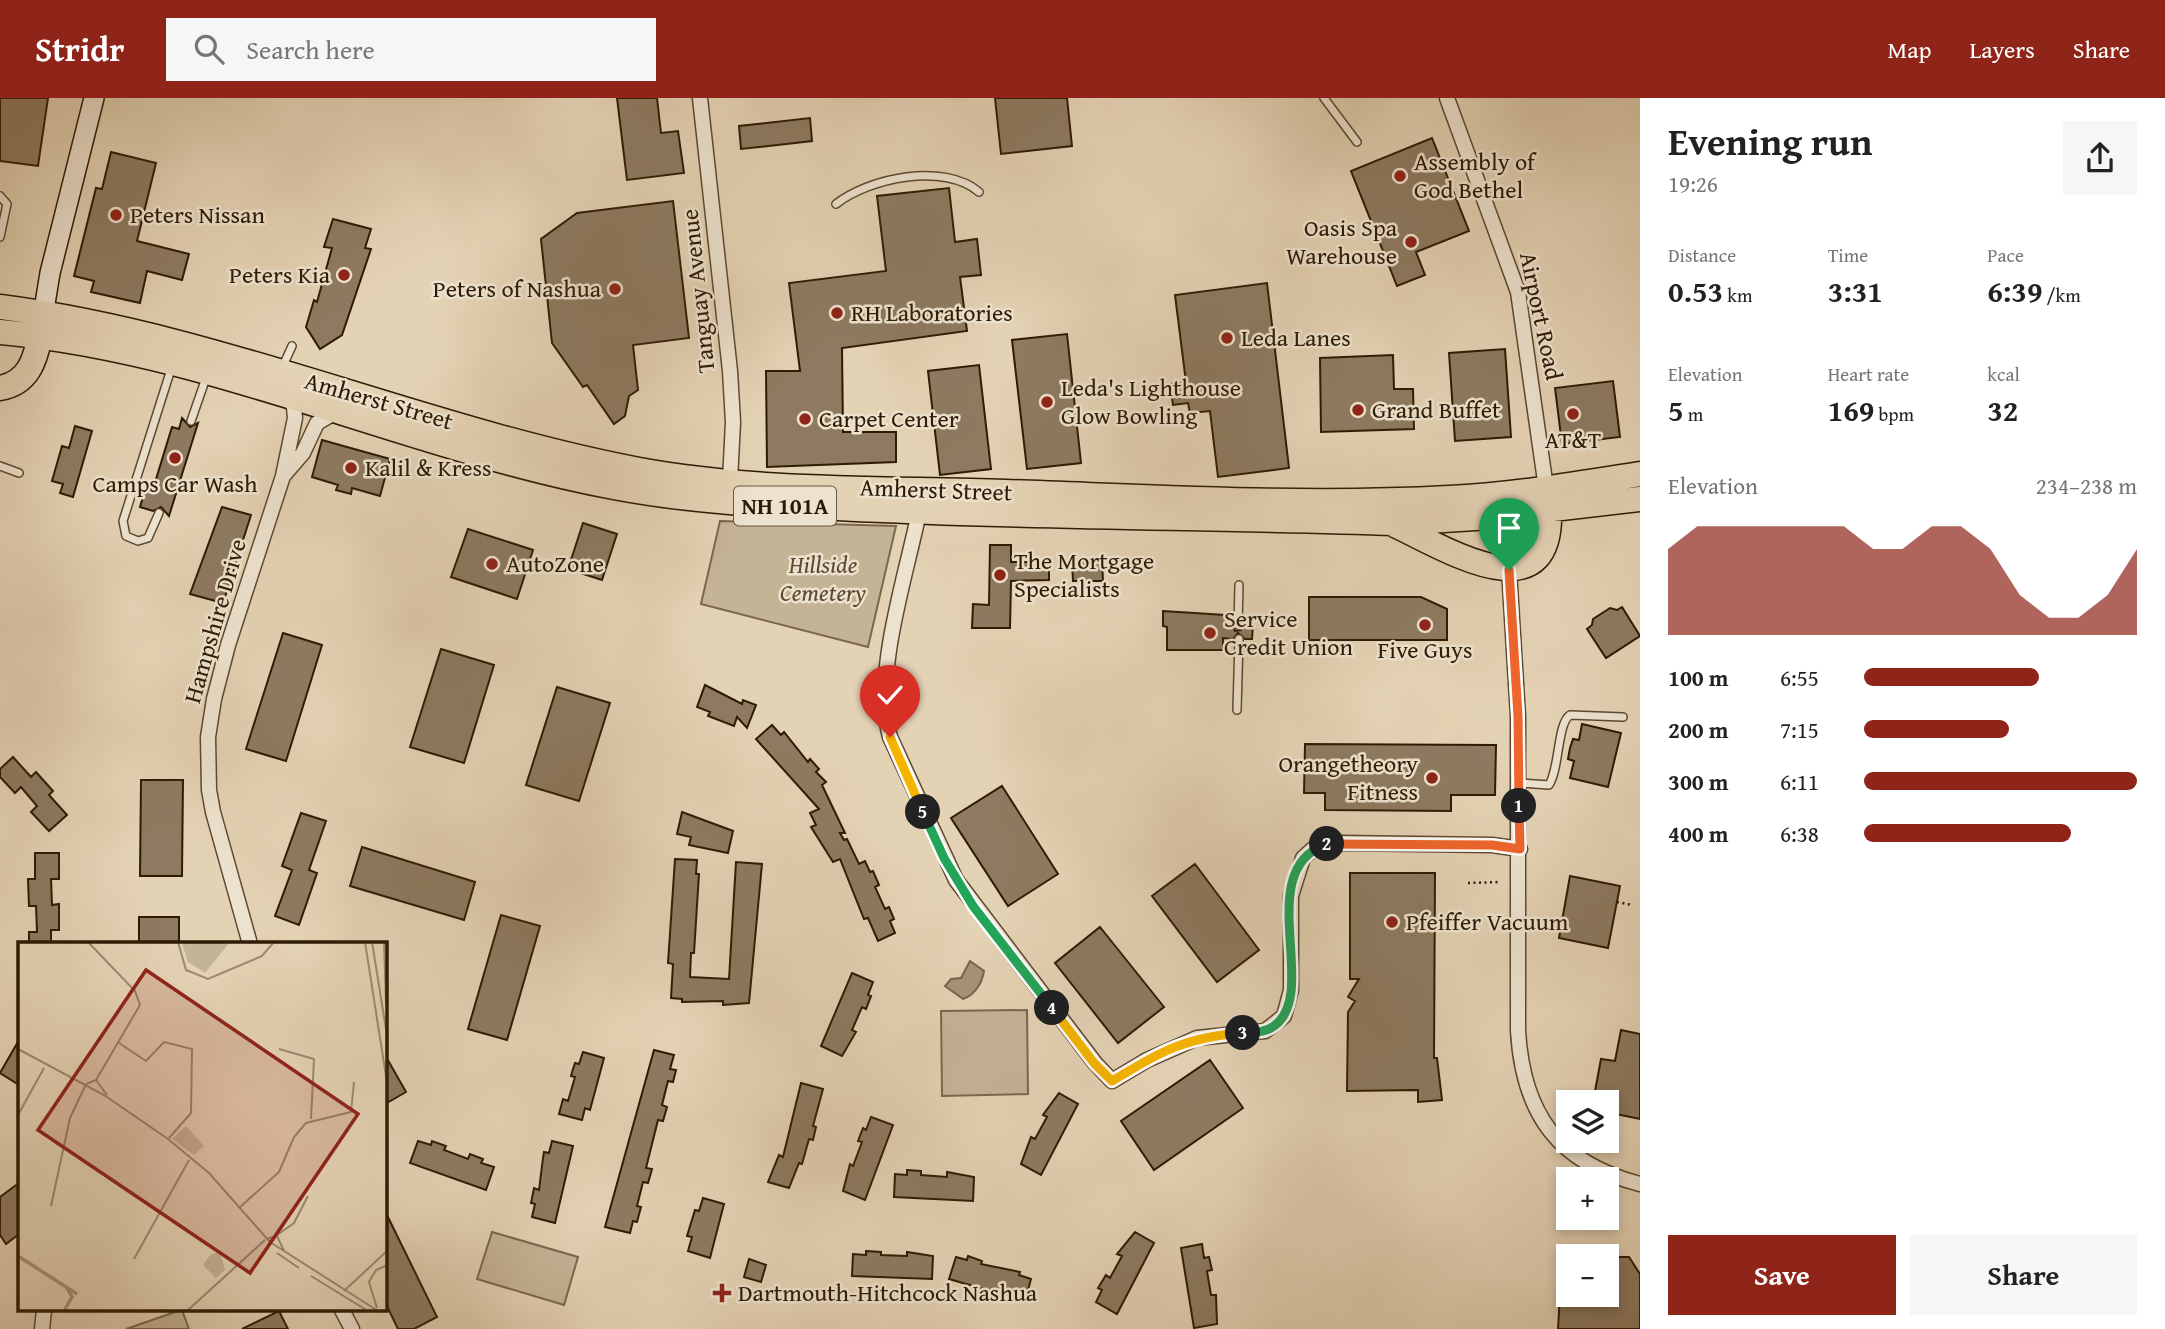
<!DOCTYPE html>
<meta charset="utf-8">
<style>
:root{--surface:#fff;--page:#f6f6f6;--text:#222;--muted:#767676;--accent:#8f2418}
body{margin:0;font-family:"Gentium Book Plus",serif;background:var(--page);color:var(--text);height:100vh;display:flex;flex-direction:column;font-size:26px;white-space:nowrap}
*{box-sizing:border-box;margin:0}
p{font-size:23px;color:var(--muted)}
.icon{flex:none;width:38px;height:38px;fill:none;stroke:currentColor;stroke-width:2;stroke-linecap:round;stroke-linejoin:round}
.map{position:relative;flex:1;overflow:hidden}
.panel{display:flex;flex-direction:column;background:var(--surface);width:525px}
.panel>*{flex:none}
.tools{position:absolute;left:1556px;top:992px;display:grid;gap:14px}
.tools a{display:grid;place-items:center;width:63px;height:63px;border-radius:0px;background:var(--surface);box-shadow:0 4px 10px #0003;font-size:35px}
.pin{position:absolute;display:grid;place-items:center;width:60px;height:60px;color:#fff;margin:-72px -30px;border-radius:50% 50% 50% 0;rotate:-45deg;box-shadow:0 0 7px #0007}
.pin .icon{rotate:45deg}
.km{position:absolute;width:35px;height:35px;margin:-18px;border-radius:50%;background:#222;color:#fff;font-size:19px;line-height:35px;text-align:center}
.round{display:grid;place-items:center;flex:none;width:74px;height:74px;border-radius:0px;background:var(--page)}
.summary{display:flex;align-items:center;justify-content:space-between;height:119px;padding:0 28px}
h1{font-size:38px;font-weight:700;line-height:52px}
.stats{display:grid;grid-template-columns:repeat(3,1fr);gap:10px;height:119px;padding:7px 28px}
.stats div{display:grid;align-content:center}
.stats b{font-size:30px;font-weight:700}
.stats small{font-size:19px;font-weight:400}
.stats p{font-size:19px}
.chart{height:196px;padding:14px 28px}
.chart p{display:flex;justify-content:space-between}
.chart svg{width:100%;height:126px;margin-top:7px;fill:var(--accent);opacity:.7}
.cta{display:flex;gap:14px;margin-top:auto;padding:14px 28px}
.cta a{flex:1;height:80px;border-radius:0px;background:var(--accent);color:#fff;font-size:28px;font-weight:700;line-height:80px;text-align:center}
.cta a+a{background:var(--page);color:var(--text)}
ul{padding:0 28px;list-style:none;font-size:23px}
li{display:grid;grid-template-columns:112px 84px 1fr;align-items:center;height:52px}
li i{height:18px;border-radius:9px;background:var(--accent)}
header{display:flex;align-items:center;gap:42px;box-sizing:border-box;height:98px;padding:0 35px;background:var(--accent);color:#fff}
header strong{font-size:33px}
nav{display:flex;gap:38px;margin-inline-start:auto;font-size:24px}
.search{width:490px;height:63px;background:var(--page);display:flex;align-items:center;gap:18px;box-sizing:border-box;padding:0 24px;border-radius:0px;color:var(--muted);font-size:26px}
main{display:flex;flex:1;min-height:0}
.map>svg:first-child{display:block}
</style>
<header>
<strong>Stridr</strong>
<div class="search"><svg class="icon" aria-label="search" viewBox="0 0 24 24"><circle cx="10" cy="10" r="6"/><path d="M15 15l6 6"/></svg>Search here</div>
<nav><a>Map</a><a>Layers</a><a>Share</a></nav>
</header>
<main>
<div class="map">
<svg width="1640" height="1231" viewBox="0 0 1640 1231">
<rect width="100%" height="100%" fill="#e4d2b4"/>
<filter id="stains"><feTurbulence type="fractalNoise" baseFrequency=".00286" numOctaves="4"/><feColorMatrix values="0 0 0 0 .2 0 0 0 0 .09 0 0 0 0 .02 0 0 0 .5 -.17"/></filter>
<radialGradient id="worn" r=".72"><stop offset=".6" stop-color="#630" stop-opacity="0"/><stop offset="1" stop-color="#630" stop-opacity=".3"/></radialGradient>
<path fill="#c5b396" stroke="#7a674d" stroke-width="2" d="M720,423L896,428L868,549L701,506Z
M1027,912L1028,996L942,998L941,913Z
M492,1134L578,1159L564,1207L477,1181Z
M182,1212L189,1231H126L181,1212Z"/>
<path fill="#a69478" stroke="#76644a" stroke-width="2" d="M970,863L984,873C982,885 975,897 963,901L945,888L951,881L961,880Z"/>
<path fill="#8d7a60" stroke="#2e1b04" stroke-width="2" d="M0,0H48L38,68L0,63Z
M617,0H657L661,35L678,33L684,75L627,82Z
M995,0H1067L1072,48L1001,56Z
M810,20L812,43L741,51L739,28Z
M1432,40L1469,133L1416,154L1425,177L1397,188L1351,73Z
M111,54L156,65L137,143L189,156L182,182L147,173L140,205L91,194L94,183L74,178L96,90L102,91Z
M949,90L955,144L977,141L981,177L960,179L967,233L842,250L843,334H896V364L767,369L766,273H800L789,185L886,173L877,98Z
M673,103L689,240L633,247L638,292L629,298L625,318L614,326L587,287L583,289L552,245L541,141L577,115Z
M333,121L371,131L365,150L371,151L342,237L320,251L306,229L314,202L317,204L332,150L324,149Z
M1267,185L1289,370L1218,379L1210,313L1190,315L1188,305L1173,307L1170,286L1186,284L1175,197Z
M1067,236L1081,365L1027,371L1012,242Z
M1505,251L1511,339L1455,343L1449,255Z
M1393,257L1394,291H1413L1414,331L1321,334L1320,260Z
M979,267L991,371L940,377L928,273Z
M1613,283L1620,339L1562,346L1555,290Z
M182,320L190,329L198,325L169,418L161,409L153,413L140,409L146,389L153,391L172,329L179,331Z
M75,328L92,333L73,399L60,395L63,386L52,383L62,348L69,350Z
M322,342L390,361L380,398L352,390L351,396L336,392L338,387L312,379Z
M222,409L251,417L223,505L190,496Z
M583,425L617,436L602,482L568,471Z
M468,431L533,452L517,501L451,479Z
M990,447H1011V464H1049V482L1011,483L1010,530H972L973,506L989,507Z
M1102,463L1103,483H1073L1072,464Z
M1309,499H1421L1447,511V542H1309Z
M1622,509L1640,538L1606,560L1587,531L1592,527L1593,521L1610,510L1617,512Z
M1163,513L1225,517V526H1232L1235,533L1241,532L1244,527H1253L1252,541H1245L1238,535L1233,541L1223,540V552H1167V529L1163,528Z
M283,535L322,547L286,663L246,651Z
M441,551L494,567L464,665L410,649Z
M705,587L742,606L743,602L756,607L747,630L737,619L734,628L708,618L710,614L697,609Z
M557,589L610,605L579,703L526,687Z
M1582,626L1621,635L1608,689L1570,680L1574,663L1568,661L1570,650L1573,641L1579,642Z
M772,627L781,637L784,634L808,664L810,661L819,671L816,674L826,684L822,687L845,735H840L844,742L847,741L859,766L865,763L870,774L873,773L879,787L875,789L885,811L889,809L894,821L890,823L895,835L878,843L868,820L864,821L840,761L833,764L811,729L816,727L810,715L819,711L756,641Z
M1305,646L1496,647L1495,697H1451V713L1325,712V695H1304Z
M13,659L31,679L36,674L53,693L49,697L67,717L49,733L31,714L37,708L21,689L15,695L0,679V671Z
M141,682H183L182,778H140Z
M1002,688L1058,776L1008,808L951,720Z
M682,714L733,733L728,755L689,747L691,739L677,736Z
M301,715L326,723L309,772L317,775L299,827L275,818L292,772L282,768Z
M362,749L475,784L464,822L350,788Z
M35,755H59V781H51L52,807L59,806V832H51V846H29V834H37L36,808H29L28,781H35Z
M675,761L697,762L696,776H699L694,855H691L690,879L729,881L736,764L762,766L749,905L723,907V903L682,904V901L671,900L673,866L668,865Z
M1195,766L1259,852L1217,884L1152,798Z
M1350,775H1435L1434,960H1437L1442,1002L1418,1004V992L1347,993L1348,914L1355,903L1348,899L1359,881H1350Z
M1570,778L1620,788L1608,850L1559,840Z
M501,817L540,828L507,942L468,931Z
M139,819H179V846H139Z
M1100,829L1164,909L1118,945L1055,865Z
M852,875L873,884L868,897L871,898L866,911L862,909L852,932L856,934L842,958L821,948Z
M1621,932L1640,936V1021L1606,1014V1004H1593L1601,961L1615,963Z
M19,942V987L0,975Z
M654,952L674,957L670,971L676,972L673,984L668,983L662,1007L667,1009L663,1023L658,1022L646,1070L652,1071L648,1085L643,1084L637,1108L641,1109L637,1124L633,1123L630,1135L605,1129Z
M583,954L604,960L590,1012L585,1010L582,1022L559,1016L563,1001L568,1003L575,979L571,978L573,971L575,965L579,966Z
M385,957L406,994L385,1006Z
M1210,962L1243,1010L1154,1072L1121,1023Z
M801,985L823,991L813,1028L816,1029L813,1042L809,1041L802,1066L799,1065L789,1090L768,1084L779,1057L783,1059Z
M1059,995L1078,1006L1041,1077L1021,1066L1031,1039L1035,1041L1047,1019L1043,1017Z
M871,1019L893,1027L865,1102L843,1093L850,1066L853,1068L862,1044L858,1043L863,1030L866,1032Z
M418,1043L431,1047L432,1043L446,1048L444,1052L468,1061L470,1056L483,1061L481,1065L494,1069L486,1092L410,1065Z
M552,1043L573,1048L555,1125L532,1119L535,1106L531,1105L534,1090L539,1092L543,1060L544,1054L549,1055Z
M907,1072L921,1073V1077L947,1079V1074L974,1079L973,1103L894,1099L895,1076L907,1077Z
M19,1085V1136L6,1146L0,1137V1099Z
M703,1100L724,1106L710,1160L688,1153L692,1139L687,1138L695,1112L699,1113Z
M385,1113L437,1219L414,1231H398L385,1204Z
M1135,1134L1154,1145L1117,1216L1096,1204L1102,1192L1098,1190L1106,1177L1110,1180L1122,1158L1117,1156Z
M1202,1146L1204,1160L1209,1159L1212,1172L1207,1173L1211,1197H1216L1217,1226L1194,1230L1181,1150Z
M866,1153L881,1154V1157L907,1158V1154L933,1158L932,1181L852,1178L853,1156L866,1157Z
M968,1158L982,1163L981,1166L1020,1174L1019,1177L1031,1181L1025,1203L949,1181L956,1159L967,1162Z
M1619,1159H1629L1640,1176V1231H1558L1560,1197H1606V1171L1612,1162Z
M749,1161L766,1167L761,1184L744,1179Z
M279,1213L288,1231H242Z"/>
<g fill="none" stroke-linecap="round" stroke-linejoin="round">
<defs>
<path id="lane" d="M1324,0L1357,44
M0,98L7,106L0,139
M836,106C869,80 944,64 979,94
M282,270L292,248
M191,323L207,277
M0,368L19,375
M159,415L148,440L138,443L126,438L123,423L172,268
M1238,527L1239,487
M1237,612L1239,541
M1519,685L1549,687C1560,669 1557,626 1570,617L1623,619"/>
<path id="street" d="M700,0L730,273L733,324L730,382
M1447,0L1518,194L1547,397
M284,377L303,355L317,325L336,314
M919,414C906,479 873,576 890,639L956,782L1095,965L1112,983L1147,962L1197,940L1265,933L1284,918L1291,892V798L1303,760L1313,751L1340,745L1492,747L1520,751
M1509,472L1518,618V933C1523,1016 1558,1065 1640,1086
M250,846L213,714L209,692L208,639L214,601L228,547L283,378L295,320L294,309L288,299
M342,1212L352,1231
M42,1231L44,1212"/>
<path id="secondary" d="M41,230L50,175L94,0"/>
<path id="highway" d="M0,209C219,237 423,331 639,372C759,394 885,390 1006,394C1154,399 1302,408 1449,400C1513,397 1577,386 1640,376
M0,234C211,253 407,350 614,389C703,406 793,408 883,412C1054,420 1225,419 1396,425L1475,420L1640,401
M0,290C28,285 35,263 40,238
M1393,426C1441,448 1553,520 1549,413"/>
</defs>
<use href="#lane" stroke="#5c4930" stroke-width="10"/>
<use href="#street" stroke="#5c4930" stroke-width="17"/>
<use href="#secondary" stroke="#2e1b04" stroke-width="22"/>
<use href="#highway" stroke="#2e1b04" stroke-width="27"/>
<path stroke="#2e1b04" stroke-width="2.5" stroke-dasharray="2 3.5" stroke-linecap="butt" d="M1468,785L1501,784
M1617,804L1632,807"/>
<use href="#lane" stroke="#ede2ce" stroke-width="7"/>
<use href="#street" stroke="#ede2ce" stroke-width="14"/>
<use href="#secondary" stroke="#ede2ce" stroke-width="19"/>
<use href="#highway" stroke="#e4d2b4" stroke-width="24"/>
</g>
<g fill="none" stroke-linecap="round" stroke-linejoin="round">
<defs>
<path id="split-1" d="M1509,472L1518,618L1519,708"/>
<path id="split-2" d="M1327,746L1492,747L1520,751L1519,708"/>
<path id="split-3" d="M1243,935C1254,934 1265,935 1274,928C1321,895 1251,771 1327,746"/>
<path id="split-4" d="M1052,910L1094,965L1112,983C1162,953 1185,939 1243,935"/>
<path id="split-5" d="M923,714L944,760L973,808L1052,910"/>
<path id="split-6" d="M890,639L923,714"/>
</defs>
<use href="#split-1" stroke="#fff" stroke-width="14"/>
<use href="#split-2" stroke="#fff" stroke-width="14"/>
<use href="#split-3" stroke="#fff" stroke-width="14"/>
<use href="#split-4" stroke="#fff" stroke-width="14"/>
<use href="#split-5" stroke="#fff" stroke-width="14"/>
<use href="#split-6" stroke="#fff" stroke-width="14"/>
<use href="#split-1" stroke="#f0652b" stroke-width="9"/>
<use href="#split-2" stroke="#f0652b" stroke-width="9"/>
<use href="#split-3" stroke="#22a559" stroke-width="9"/>
<use href="#split-4" stroke="#f5b400" stroke-width="9"/>
<use href="#split-5" stroke="#22a559" stroke-width="9"/>
<use href="#split-6" stroke="#f5b400" stroke-width="9"/>
</g>
<g fill="#8f2418" stroke="#ede2ce" stroke-width="2.5">
<circle cx="1400" cy="78" r="7"/>
<circle cx="116" cy="117" r="7"/>
<circle cx="1411" cy="144" r="7"/>
<circle cx="344" cy="177" r="7"/>
<circle cx="615" cy="191" r="7"/>
<circle cx="837" cy="215" r="7"/>
<circle cx="1227" cy="240" r="7"/>
<circle cx="1047" cy="304" r="7"/>
<circle cx="1358" cy="312" r="7"/>
<circle cx="1573" cy="316" r="7"/>
<circle cx="805" cy="321" r="7"/>
<circle cx="175" cy="360" r="7"/>
<circle cx="351" cy="370" r="7"/>
<circle cx="492" cy="466" r="7"/>
<circle cx="1000" cy="477" r="7"/>
<circle cx="1425" cy="527" r="7"/>
<circle cx="1210" cy="535" r="7"/>
<circle cx="1432" cy="680" r="7"/>
<circle cx="1392" cy="824" r="7"/>
<path d="M718.5 1184.5h7v7h7v7h-7v7h-7v-7h-7v-7h7z"/>
</g>
<g text-anchor="middle" stroke-width="5" stroke-linejoin="round" paint-order="stroke">
<rect fill="#ede2ce" stroke="#675741" stroke-width="2" x="734" y="388.5" width="102" height="39" rx="5"/>
<g font-size="23" font-weight="bold" fill="#2e1b04">
<text x="785" y="416">NH 101A</text>
</g>
<g font-size="24" fill="#2e1b04" stroke="#ede2ce" text-anchor="start">
<text x="1414" y="72">Assembly of<tspan x="1414" dy="28">God Bethel</tspan></text>
<text x="130" y="125">Peters Nissan</text>
<text x="1397" y="138" text-anchor="end">Oasis Spa<tspan x="1397" dy="28">Warehouse</tspan></text>
<text x="330" y="185" text-anchor="end">Peters Kia</text>
<text x="601" y="199" text-anchor="end">Peters of Nashua</text>
<text x="851" y="223">RH Laboratories</text>
<text x="1241" y="248">Leda Lanes</text>
<text x="1061" y="298">Leda's Lighthouse<tspan x="1061" dy="28">Glow Bowling</tspan></text>
<text x="1372" y="320">Grand Buffet</text>
<text x="819" y="329">Carpet Center</text>
<text x="1573" y="350" text-anchor="middle">AT&amp;T</text>
<text x="365" y="378">Kalil &amp; Kress</text>
<text x="175" y="394" text-anchor="middle">Camps Car Wash</text>
<text x="1014" y="471">The Mortgage<tspan x="1014" dy="28">Specialists</tspan></text>
<text x="506" y="474">AutoZone</text>
<text x="1224" y="529">Service<tspan x="1224" dy="28">Credit Union</tspan></text>
<text x="1425" y="560" text-anchor="middle">Five Guys</text>
<text x="1418" y="674" text-anchor="end">Orangetheory<tspan x="1418" dy="28">Fitness</tspan></text>
<text x="1406" y="832">Pfeiffer Vacuum</text>
<text x="738" y="1203">Dartmouth-Hitchcock Nashua</text>
</g>
<g font-size="24" fill="#2e1b04" stroke="#ede2ce">
<text transform="translate(698 193) rotate(-96)" y="8">Tanguay Avenue</text>
<text transform="translate(1541 218) rotate(78)" y="8">Airport Road</text>
<text transform="translate(379 303) rotate(16)" y="8">Amherst Street</text>
<text transform="translate(936 392) rotate(2)" y="8">Amherst Street</text>
<text transform="translate(215 523) rotate(-74)" y="8">Hampshire Drive</text>
</g>
<g font-size="24" font-style="italic" fill="#5b4930" stroke="#ede2ce">
<text x="823" y="475">Hillside<tspan x="823" dy="28">Cemetery</tspan></text>
</g>
</g>
<g transform="translate(18 844)">
<rect width="369" height="369" fill="#e4d2b4"/>
<path d="M212,0L187,31L170,20L164,1ZM168,184L186,204L176,213L154,197ZM202,310L207,328L198,336L185,323L193,312Z" fill="#c5b396"/>
<path fill="none" stroke="#a69478" stroke-width="3.5" d="M0,314L59,352M46,369L54,355L49,346"/>
<path fill="none" stroke="#9b896e" stroke-width="2" d="M70,0L117,49L122,63L78,138M160,0L168,28L190,37L244,14L256,0M347,0L370,147M354,0L370,100M366,0L368,62M101,101L128,119L146,100L174,107L173,171L151,196M0,107L86,153L150,197L191,231L252,300L360,369M261,107L296,117L293,177M68,142L78,138L89,153M0,173L26,126M33,264L52,176L68,142M221,266L261,230L276,195L288,181L333,170L336,140M259,293L276,281L290,254M248,297L259,294L266,309M259,311L281,326M116,317L171,218M293,334L350,369M326,349L370,308M359,366L351,340L358,328L370,323M169,369L247,298"/>
<path fill="#8f2418" fill-opacity="0.15" stroke="#8f2418" stroke-width="3.5" d="M128,28L340,172L232,331L20,188Z"/>
<rect width="369" height="369" fill="none" stroke="#2e1b04" stroke-width="3.5"/>
</g>
<rect width="100%" height="100%" filter="url(#stains)"/>
<rect width="100%" height="100%" fill="url(#worn)"/>
</svg>
<div class="tools">
<a><svg class="icon" aria-label="layers" viewBox="0 0 24 24"><path d="M12 4l9 5-9 5-9-5zM3 14l9 5 9-5"/></svg></a>
<a>+</a>
<a>−</a>
</div>
<div class="pin" style="left:1509px;top:472px;background:#1e9e55"><svg class="icon" aria-label="arrive" viewBox="0 0 24 24"><path d="M6 21V4h12l-3 4 3 4H6"/></svg></div>
<div class="pin" style="left:890px;top:639px;background:#d93025"><svg class="icon" aria-label="check" viewBox="0 0 24 24"><path d="M5 12l5 5 9-10"/></svg></div>
<b class="km" style="left:1519px;top:708px">1</b>
<b class="km" style="left:1327px;top:746px">2</b>
<b class="km" style="left:1243px;top:935px">3</b>
<b class="km" style="left:1052px;top:910px">4</b>
<b class="km" style="left:923px;top:714px">5</b>
</div>
<section class="panel">
<div class="summary"><div><h1>Evening run</h1><p>19:26</p></div><a class="round"><svg class="icon" aria-label="share" viewBox="0 0 24 24"><path d="M12 15V3M7 8l5-5 5 5M5 13v7h14v-7"/></svg></a></div>
<div class="stats">
<div><p>Distance</p><b>0.53<small> km</small></b></div>
<div><p>Time</p><b>3:31</b></div>
<div><p>Pace</p><b>6:39<small> /km</small></b></div>
</div>
<div class="stats">
<div><p>Elevation</p><b>5<small> m</small></b></div>
<div><p>Heart rate</p><b>169<small> bpm</small></b></div>
<div><p>kcal</p><b>32</b></div>
</div>
<div class="chart"><p><span>Elevation</span>234–238 m</p>
<svg viewBox="0 0 160 44" preserveAspectRatio="none"><path d="M0 44V14L10 6L20 6L30 6L40 6L50 6L60 6L70 14L80 14L90 6L100 6L110 14L120 30L130 38L140 38L150 30L160 14V44z"/></svg>
</div>
<ul>
<li><b>100 m</b>6:55<i style="width:64%"></i></li>
<li><b>200 m</b>7:15<i style="width:53%"></i></li>
<li><b>300 m</b>6:11<i style="width:100%"></i></li>
<li><b>400 m</b>6:38<i style="width:76%"></i></li>
</ul>
<div class="cta"><a>Save</a><a>Share</a></div>
</section>
</main>
